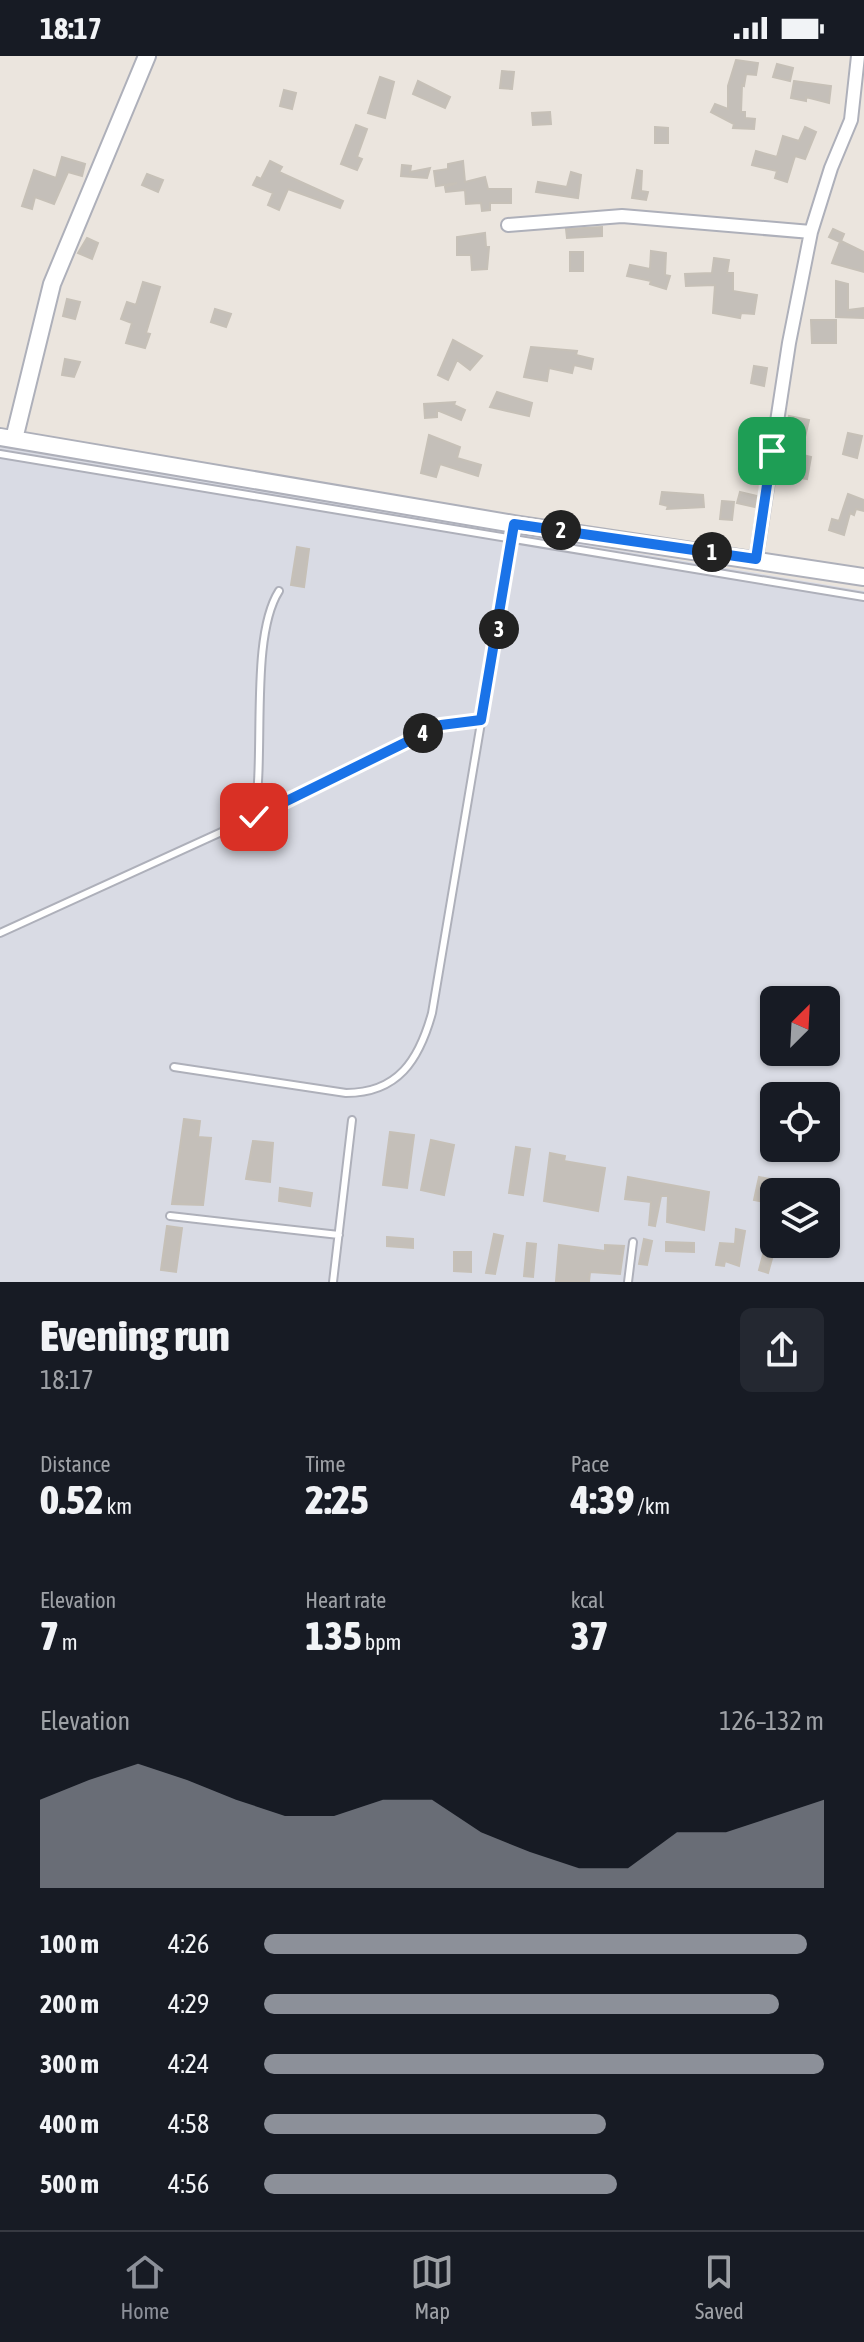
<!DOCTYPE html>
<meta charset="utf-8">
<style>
:root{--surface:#171b24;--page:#242831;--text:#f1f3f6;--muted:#9ea1a6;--line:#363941;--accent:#8c9099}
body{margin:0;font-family:"Asap Condensed",sans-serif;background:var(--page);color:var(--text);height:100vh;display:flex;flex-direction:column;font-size:30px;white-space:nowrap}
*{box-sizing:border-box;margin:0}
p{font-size:26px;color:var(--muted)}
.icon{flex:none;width:44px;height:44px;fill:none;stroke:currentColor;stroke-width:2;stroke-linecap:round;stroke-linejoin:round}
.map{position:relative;height:1226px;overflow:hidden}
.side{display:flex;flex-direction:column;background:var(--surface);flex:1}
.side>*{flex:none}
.needle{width:52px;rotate:24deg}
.controls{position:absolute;left:760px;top:930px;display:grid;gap:16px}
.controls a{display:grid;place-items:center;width:80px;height:80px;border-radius:12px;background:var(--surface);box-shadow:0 2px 6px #0004;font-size:40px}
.pin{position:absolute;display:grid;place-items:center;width:68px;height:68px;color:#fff;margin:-34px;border-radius:16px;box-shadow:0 4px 12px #0006}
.km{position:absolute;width:40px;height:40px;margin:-20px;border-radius:50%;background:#222;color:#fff;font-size:22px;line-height:40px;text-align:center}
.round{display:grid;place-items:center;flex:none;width:84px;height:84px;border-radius:12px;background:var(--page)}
.overview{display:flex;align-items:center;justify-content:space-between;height:136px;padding:0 40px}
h1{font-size:44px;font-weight:800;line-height:60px}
.figures{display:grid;grid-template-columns:repeat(3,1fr);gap:12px;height:136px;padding:8px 40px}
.figures div{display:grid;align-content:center}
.figures b{font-size:40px;font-weight:800}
.figures small{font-size:22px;font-weight:400}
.figures p{font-size:22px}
.chart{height:224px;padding:16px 40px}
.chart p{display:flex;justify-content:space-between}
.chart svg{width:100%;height:144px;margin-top:8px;fill:var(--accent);opacity:.7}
ul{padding:0 40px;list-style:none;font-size:26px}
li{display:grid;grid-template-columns:128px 96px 1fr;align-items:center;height:60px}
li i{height:20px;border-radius:10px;background:var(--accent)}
.status{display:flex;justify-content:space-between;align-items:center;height:56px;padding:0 40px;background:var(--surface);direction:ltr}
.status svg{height:22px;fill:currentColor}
.tabs{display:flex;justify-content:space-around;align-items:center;height:112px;border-top:2px solid var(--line);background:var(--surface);font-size:22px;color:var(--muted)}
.tabs a{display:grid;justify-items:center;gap:4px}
.tabs .current{color:var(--accent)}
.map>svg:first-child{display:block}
</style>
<div class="status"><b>18:17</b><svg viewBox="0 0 49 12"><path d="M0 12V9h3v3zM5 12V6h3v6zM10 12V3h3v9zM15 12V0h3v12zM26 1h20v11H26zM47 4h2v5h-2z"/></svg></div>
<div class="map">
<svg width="864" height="1226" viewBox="0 0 864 1226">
<rect width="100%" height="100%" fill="#ebe5de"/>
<path fill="#d9dbe4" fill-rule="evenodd" d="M0,391L864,535V1226H0ZM774,944H826V996H774ZM774,1040H826V1092H774ZM774,1136H826V1188H774Z"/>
<path fill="#c4bfb9" stroke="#c6c0b7" stroke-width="2" d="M736,4L758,7L756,19L746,18L744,30L742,29L741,56H745V62L755,63L754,73L733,72L734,68L711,56L715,48L728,53V30Z
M777,8L793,12L790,25L773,21Z
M502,15L514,16L512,33L500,32Z
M380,21L394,26L385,62L368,57Z
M418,25L450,41L445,52L413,38Z
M794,25L831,30L829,47L806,41V45L791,42Z
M284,34L296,37L292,53L280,50Z
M550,56L551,68L533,69L532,57Z
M356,69L367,73L357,101L362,103L357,114L341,108Z
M655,71L668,72V87H655Z
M805,71L816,76L805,103L795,100L787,126L775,122L777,115L752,109L756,95L777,101L783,80L799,85Z
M62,101L85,108L82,120L68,116L54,148L35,141L32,153L22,150L34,114L56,122Z
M270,105L282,111L279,116L343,145L340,152L288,133L279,154L268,149L273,137L253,129L257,121L261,123Z
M463,105L465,126L485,121L488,133H511V147H490V154L482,155L481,147L466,148L465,134L446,136L445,131L457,127L436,130L434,115L448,113V108Z
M402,109L411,110L410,116L430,112L427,122L401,120Z
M637,114L642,115L641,135L648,136L646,144L632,142Z
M571,116L581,119L578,142L536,136L538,126L567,131Z
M147,118L163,124L158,136L142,129Z
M602,171V180L567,182L566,173Z
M833,173L844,178L841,185L864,196V216L832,207L840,186L829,181Z
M485,177L486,191H489L487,213L472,214L471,199H457V181Z
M87,182L98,187L92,203L78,197Z
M651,195L666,197L665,219L670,220L666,233L650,228L651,225L627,220L630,209L650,213Z
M570,196H583V215H570Z
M714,202L729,204L727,217H733V235L757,239L754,258L741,257L740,262L713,257L715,229L686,230L685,218L712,217Z
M836,225L848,228V254L864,252V262L836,261Z
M143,226L160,231L146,277L150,278L145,292L126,287L132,267L121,263L127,246L136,249Z
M67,243L80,246L75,263L63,260Z
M215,253L231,258L226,271L211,266Z
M811,264H836V287H812Z
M453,284L482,300L470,314L457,304L448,324L438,319Z
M531,291L577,295L576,299L593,303L591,313L574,309L572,317L549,312L547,325L524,321Z
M65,303L80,306L74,321L62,319Z
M754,310L767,312L764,330L751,327Z
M497,336L532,347L529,360L490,351Z
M455,346L454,349L465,354L461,364L437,354V361L425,362L424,348Z
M789,360L809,364L805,381L785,377Z
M848,377L862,380L857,402L843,398Z
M429,379L460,391L457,402L481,409L478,420L440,408L436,421L421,417Z
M799,398L811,401L807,423L795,421Z
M662,436L703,439L704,451L667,453L668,450L660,448Z
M740,436L757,440L755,451L737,447Z
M848,438L864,444V455L856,453L854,459L850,457L844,479L829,474L832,463L839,465Z
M722,445L734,446L732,464L720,463Z
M297,491L309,493L304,531L291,529Z
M184,1063L200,1065L198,1081L211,1082L203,1149L172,1148Z
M390,1076L414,1079L407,1132L383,1129Z
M431,1084L454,1089L444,1139L421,1134Z
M253,1085L273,1087L270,1126L246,1123Z
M516,1091L530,1093L523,1139L509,1137Z
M550,1097L565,1100L564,1105L605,1112L598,1155L544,1145Z
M628,1121L709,1136L704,1174L667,1166L668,1140H661L655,1170L649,1169L651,1146L625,1143Z
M759,1121L775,1124L770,1147L754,1144Z
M280,1132L312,1137L310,1150L279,1145Z
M828,1142L838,1143L830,1186H826Z
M771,1169L776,1188L768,1217L759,1214Z
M167,1170L182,1172L176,1216L161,1214Z
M736,1173L745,1175L739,1210L725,1205L724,1210L716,1209L720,1187L735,1188Z
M494,1178L503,1180L495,1218L486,1217Z
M387,1181L413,1183V1192L387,1190Z
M644,1183L652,1185L647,1209L639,1208Z
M666,1186L694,1187V1196L666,1195Z
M527,1187L536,1188L533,1221L524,1220Z
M559,1189L605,1195V1189L624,1190L620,1218L590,1216L589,1226L556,1225Z
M454,1196H471V1216L454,1215Z"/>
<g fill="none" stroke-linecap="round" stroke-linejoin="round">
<defs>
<path id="service" d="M0,398L864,541
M254,761C266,702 249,582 279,535
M0,877L329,727L441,669L481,664
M174,1011L346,1037C398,1037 419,1004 432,957L512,483
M170,1160L339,1179
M333,1226L352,1064
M628,1226L633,1186"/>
<path id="minor" d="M508,169L622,160L811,176
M756,503L789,287L811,176L831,112L851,64L858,0"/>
<path id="tertiary" d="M0,381L514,468L864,521
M14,383L52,228L147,0"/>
</defs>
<use href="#service" stroke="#aeb0ba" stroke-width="10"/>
<use href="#minor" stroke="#aeb0ba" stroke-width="16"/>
<use href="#tertiary" stroke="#aeb0ba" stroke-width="20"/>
<use href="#service" stroke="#fff" stroke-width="6"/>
<use href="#minor" stroke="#fff" stroke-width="12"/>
<use href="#tertiary" stroke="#fff" stroke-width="16"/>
</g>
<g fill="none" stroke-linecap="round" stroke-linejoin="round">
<defs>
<path id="route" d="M254,761L441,669L481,664L514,468L756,503L772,395"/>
</defs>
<use href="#route" stroke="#fff" stroke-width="16"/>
<use href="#route" stroke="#1a73e8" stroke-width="10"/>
</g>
</svg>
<div class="controls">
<a><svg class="needle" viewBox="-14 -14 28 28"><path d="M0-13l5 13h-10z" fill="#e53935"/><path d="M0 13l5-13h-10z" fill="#9ea1a6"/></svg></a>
<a><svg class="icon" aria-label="locate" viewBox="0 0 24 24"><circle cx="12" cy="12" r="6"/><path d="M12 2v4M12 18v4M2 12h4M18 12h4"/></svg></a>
<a><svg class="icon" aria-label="layers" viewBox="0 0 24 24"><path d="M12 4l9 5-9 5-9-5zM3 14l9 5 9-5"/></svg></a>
</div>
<div class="pin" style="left:772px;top:395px;background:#1e9e55"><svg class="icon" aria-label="arrive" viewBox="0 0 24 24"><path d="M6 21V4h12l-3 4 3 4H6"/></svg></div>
<div class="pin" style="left:254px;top:761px;background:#d93025"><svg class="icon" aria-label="check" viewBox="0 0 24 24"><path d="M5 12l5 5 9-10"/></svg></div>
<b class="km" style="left:712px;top:496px">1</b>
<b class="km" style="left:561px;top:474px">2</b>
<b class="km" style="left:499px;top:573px">3</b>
<b class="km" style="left:423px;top:677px">4</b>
</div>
<section class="side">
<div class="overview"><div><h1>Evening run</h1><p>18:17</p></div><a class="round"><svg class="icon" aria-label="share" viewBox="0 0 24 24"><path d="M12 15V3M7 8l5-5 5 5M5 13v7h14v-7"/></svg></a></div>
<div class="figures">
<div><p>Distance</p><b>0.52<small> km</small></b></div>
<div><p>Time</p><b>2:25</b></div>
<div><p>Pace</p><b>4:39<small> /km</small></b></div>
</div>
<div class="figures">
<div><p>Elevation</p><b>7<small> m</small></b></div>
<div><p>Heart rate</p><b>135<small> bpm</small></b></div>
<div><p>kcal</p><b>37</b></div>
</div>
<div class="chart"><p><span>Elevation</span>126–132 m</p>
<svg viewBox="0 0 160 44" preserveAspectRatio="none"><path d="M0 44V17L10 11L20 6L30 11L40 17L50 22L60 22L70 17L80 17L90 27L100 33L110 38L120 38L130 27L140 27L150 22L160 17V44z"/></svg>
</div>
<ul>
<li><b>100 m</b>4:26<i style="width:97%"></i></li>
<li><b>200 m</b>4:29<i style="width:92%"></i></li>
<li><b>300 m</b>4:24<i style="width:100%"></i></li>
<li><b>400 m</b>4:58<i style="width:61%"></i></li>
<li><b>500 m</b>4:56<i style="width:63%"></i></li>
</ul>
</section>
<nav class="tabs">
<a class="current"><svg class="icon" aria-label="home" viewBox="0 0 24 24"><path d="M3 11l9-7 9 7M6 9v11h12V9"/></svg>Home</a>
<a><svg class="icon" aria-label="map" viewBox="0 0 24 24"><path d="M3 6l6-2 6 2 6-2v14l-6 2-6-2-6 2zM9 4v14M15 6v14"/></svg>Map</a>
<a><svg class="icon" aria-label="saved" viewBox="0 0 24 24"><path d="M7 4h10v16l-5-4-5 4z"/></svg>Saved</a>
</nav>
